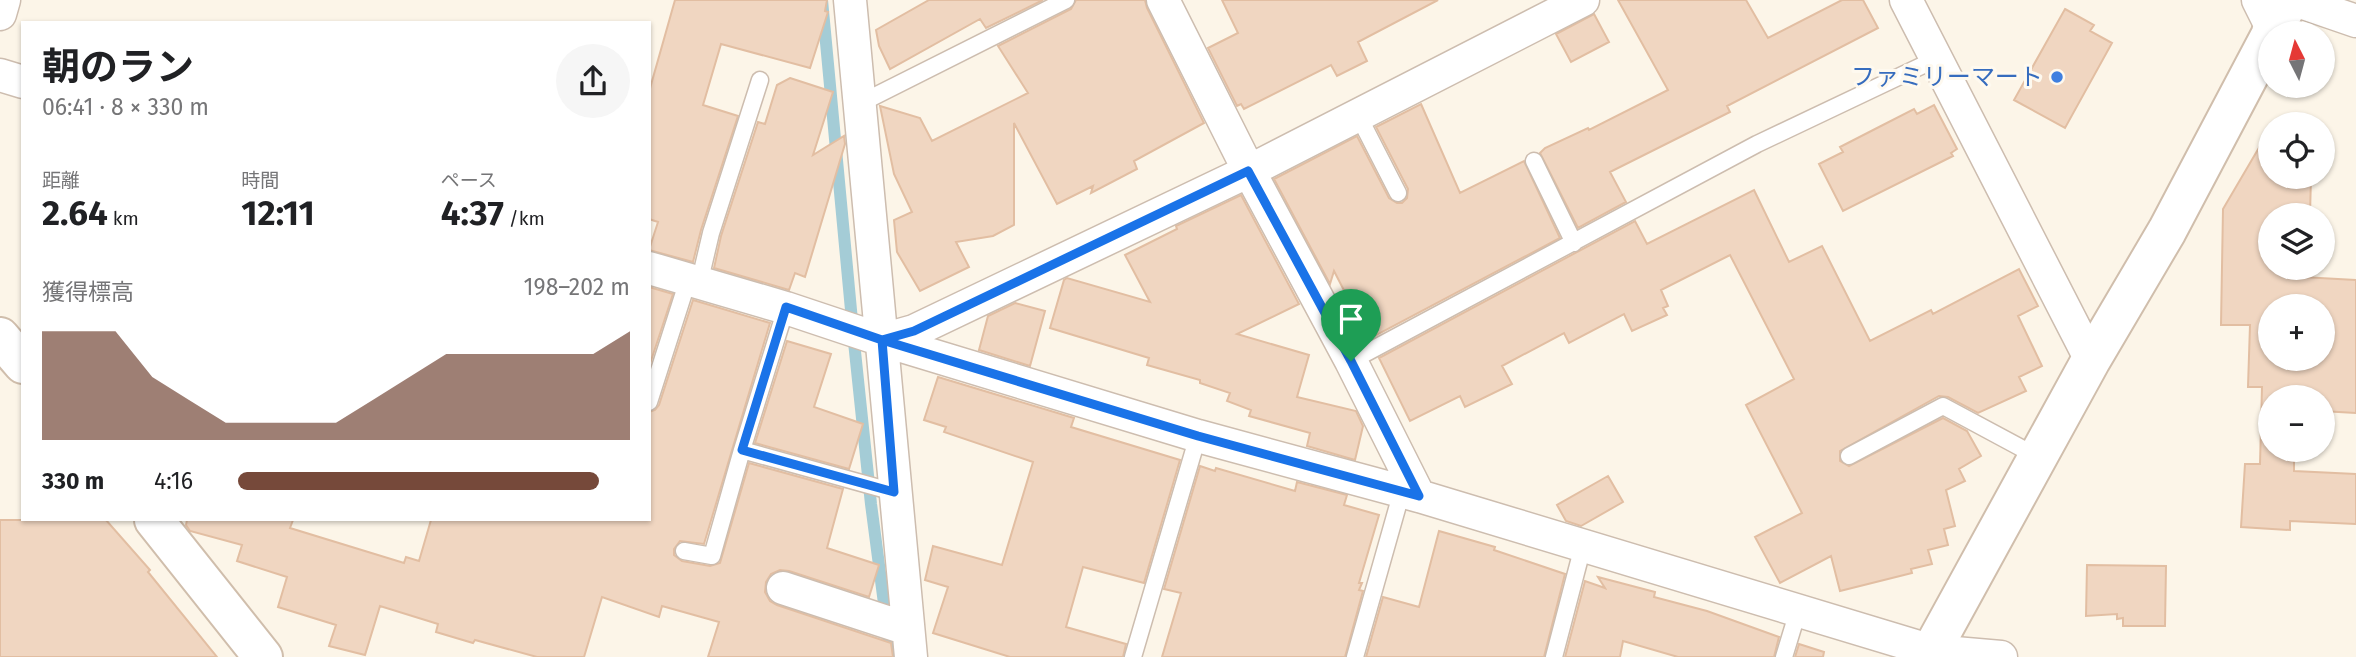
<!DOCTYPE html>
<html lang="ja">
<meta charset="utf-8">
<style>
:root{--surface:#fff;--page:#f6f6f6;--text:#202124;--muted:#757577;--accent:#76493a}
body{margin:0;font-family:"Fira Sans","Noto Sans JP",sans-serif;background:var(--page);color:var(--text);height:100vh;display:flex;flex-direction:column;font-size:26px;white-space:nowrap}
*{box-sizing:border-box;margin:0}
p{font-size:23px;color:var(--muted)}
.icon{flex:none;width:38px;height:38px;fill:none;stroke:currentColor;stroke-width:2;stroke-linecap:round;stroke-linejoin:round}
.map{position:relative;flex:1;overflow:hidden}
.sheet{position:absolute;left:21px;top:21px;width:630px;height:500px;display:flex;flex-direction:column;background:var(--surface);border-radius:0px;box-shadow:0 2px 5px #0004}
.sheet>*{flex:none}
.needle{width:46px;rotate:354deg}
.tools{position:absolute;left:2258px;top:21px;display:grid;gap:14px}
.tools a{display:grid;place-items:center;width:77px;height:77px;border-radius:50%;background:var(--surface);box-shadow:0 2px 5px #0004;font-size:35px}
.pin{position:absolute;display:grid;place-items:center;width:60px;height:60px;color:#fff;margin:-72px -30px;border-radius:50% 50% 50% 0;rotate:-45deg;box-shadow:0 0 7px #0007}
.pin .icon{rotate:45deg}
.round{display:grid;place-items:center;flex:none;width:74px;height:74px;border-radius:37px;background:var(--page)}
.overview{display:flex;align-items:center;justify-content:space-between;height:119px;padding:0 21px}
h1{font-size:38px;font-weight:700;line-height:52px}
.stats{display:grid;grid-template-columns:repeat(3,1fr);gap:10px;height:119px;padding:7px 21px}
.stats div{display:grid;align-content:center}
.stats b{font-size:35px;font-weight:700}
.stats small{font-size:19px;font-weight:400}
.stats p{font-size:19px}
.chart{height:196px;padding:14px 21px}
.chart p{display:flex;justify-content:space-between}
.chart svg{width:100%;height:126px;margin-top:7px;fill:var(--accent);opacity:.7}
ul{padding:0 21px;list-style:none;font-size:23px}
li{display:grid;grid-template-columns:112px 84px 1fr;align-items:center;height:52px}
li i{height:18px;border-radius:9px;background:var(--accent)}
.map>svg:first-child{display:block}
</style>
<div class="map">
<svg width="2356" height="657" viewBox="0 0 2356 657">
<rect width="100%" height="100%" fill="#fcf5e8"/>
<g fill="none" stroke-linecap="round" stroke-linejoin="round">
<path stroke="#a4ccd6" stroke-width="12" d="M822,0L854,342L871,504L891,657"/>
</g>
<path fill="#f0d6c1" stroke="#e2bea2" stroke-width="2" fill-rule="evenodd" d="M675,0H827L825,11L828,12L810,68L721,44L703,105L738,116L701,230L693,262L649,250L658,222L649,219V92Z
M929,0H1043L986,28L980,19L890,69L879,46L876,30Z
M1076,0H1145L1147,8L1204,123L1134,161L1137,169L1091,193L1093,186L1057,204L1014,123V225L993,236L956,242L969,267L920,291L897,252L894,220L912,212L894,174L880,106L920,118L932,141L1028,93L998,46L1071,9Z
M1222,0H1438L1358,42L1367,61L1337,76L1331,65L1244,109L1241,104L1237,106L1208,48L1238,33Z
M1618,0H1746L1768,38L1842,0H1863L1878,28L1727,106L1730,112L1610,172L1626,202L1578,228L1540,153L1545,148L1588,128L1589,130L1668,90Z
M2065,9L2094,25L2090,31L2112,43L2065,128L2014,100Z
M1594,14L1609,42L1571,62L1556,34Z
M790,78L833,92L813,155L844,136L845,144L805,277L795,273L789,290L714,268L721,236L758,122L765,124L777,85Z
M1421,104L1460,193L1524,161L1560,238L1369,339L1334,271L1330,284L1274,179L1357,136L1389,198L1397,203H1402L1407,198L1408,189L1376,127Z
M1934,105L1957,149L1951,153L1953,156L1843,211L1819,164L1843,152L1840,147L1879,127L1914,109L1917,114Z
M2270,129V177H2311L2310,215H2270V268H2302V277L2356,280V413L2322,411V397H2270V450H2294V471L2356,474V524L2290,521V530L2241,527L2245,464H2260L2262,387H2248L2250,325H2221L2223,209ZM2270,306H2322V359H2270Z
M1754,190L1789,262L1822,246L1870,341L1931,310L1933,314L2019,269L2038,306L2018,316L2042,366L2019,377L2026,391L1978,413L1948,397L1939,396L1840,451V461L1849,466L1943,418L1967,431L1981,456L1959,469L1965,481L1946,490L1955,526L1944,529L1948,545L1928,550L1932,564L1911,569L1912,573L1840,591L1831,556L1780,583L1755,537L1802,513L1746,405L1794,379L1730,255L1661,290L1668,306L1663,308L1667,315L1632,331L1624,314L1569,343L1564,333L1502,366L1512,384L1465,407L1460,396L1410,421L1379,358L1635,221L1647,244Z
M1241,195L1299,304L1237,334L1309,355L1297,397L1356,411L1363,426L1355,460L1307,446L1310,433L1249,416L1251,410L1227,401L1230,393L1200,383V380L1147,365L1149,358L1050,328L1064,280L1067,278L1150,302L1125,255L1177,229L1176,226Z
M649,287L673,294L649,367Z
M693,300L770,323L704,544L680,541L674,549V555L682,561L710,566L720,563L749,463L843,489L827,548L879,565L869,597L789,571L780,570L771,574L766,582L765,592L770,601L777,605L891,643L893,657H708L719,622L662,606L659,617L602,597L584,657H537L475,640L473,643L436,632L438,624L380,606L365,655L329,646L336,625L278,607L287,577L237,561L242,545L190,531L186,525L187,520H293L290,528L404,563L406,557L419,561L431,520H649V412L655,410L659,405Z
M1015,303L1045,311L1030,366L979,350L988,316Z
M787,341L831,354L814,407L863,424L849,469L755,443Z
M938,377L1074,418L1071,427L1180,460L1144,583L1083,567L1066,627L1126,644L1123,657H1010L933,633L948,587L925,580L933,546L1002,565L1033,462L944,432L946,427L924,420Z
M1200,466L1215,471L1216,468L1295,491L1297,482L1347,495L1344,505L1379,515L1359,583H1362L1359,590L1363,591L1345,657H1162L1181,593L1164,589Z
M1608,476L1623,502L1581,526L1566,521L1557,505Z
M0,520H106L150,570L148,572L217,657H0Z
M1439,531L1495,547L1494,550L1565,574L1544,657H1366L1383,597L1419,607Z
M2087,565L2166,566L2165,626H2123V618L2117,619V614L2086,616Z
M1598,577L1655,592L1654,597L1707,611L1779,637L1774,657H1678L1623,641L1620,657H1565L1585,581L1605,588Z
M1799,644L1824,652L1823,657H1795Z"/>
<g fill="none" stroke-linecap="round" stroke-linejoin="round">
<defs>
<path id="lane" d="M859,104L1066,0
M1358,115L1398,193
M1534,161L1574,243
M699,284L711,233L760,80
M786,308L742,450L894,492
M1351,361L1757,144L1936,59
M649,402L688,280
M1849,456L1943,406L2038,457
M684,551L712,556L742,450
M1133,657L1198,436
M1355,657L1402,491
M1554,657L1583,546
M1784,657L1798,611"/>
<path id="street" d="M850,0L911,657
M1163,0L1249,171L1351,361L1419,496
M1906,0L2091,360
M2258,0L2273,30
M2295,0L2356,21
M0,14L4,0
M0,75L23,82
M649,268L786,308L882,340L1198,436L1419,496L1932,651L2001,657
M882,340L914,331L1249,171L1583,0
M783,588L908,629"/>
<path id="secondary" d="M2271,33L2290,0
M0,337L23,364
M154,520L263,657
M1928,657L2091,360L2167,231L2270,36"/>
</defs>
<use href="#lane" stroke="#cdbdaf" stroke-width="19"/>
<use href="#street" stroke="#cdbdaf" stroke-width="35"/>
<use href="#secondary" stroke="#d0beac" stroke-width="42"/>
<use href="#lane" stroke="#fff" stroke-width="16"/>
<use href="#street" stroke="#fff" stroke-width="32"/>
<use href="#secondary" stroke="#fff" stroke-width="38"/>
</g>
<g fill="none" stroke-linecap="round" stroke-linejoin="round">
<defs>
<path id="route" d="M1351,361L1248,171L914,331L882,340L786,307L742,450L894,492L882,340L1198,436L1419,496L1351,361"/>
</defs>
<use href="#route" stroke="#fff" stroke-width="14"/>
<use href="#route" stroke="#1a73e8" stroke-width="9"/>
</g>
<circle fill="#3f7fe0" stroke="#fef9ef" stroke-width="2.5" cx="2057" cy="77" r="7"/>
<g text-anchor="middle" stroke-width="6" stroke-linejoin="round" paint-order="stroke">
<g font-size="24" fill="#366cbe" stroke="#fef9ef" text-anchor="end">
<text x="2043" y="85">ファミリーマート</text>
</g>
</g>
</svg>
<div class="tools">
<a><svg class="needle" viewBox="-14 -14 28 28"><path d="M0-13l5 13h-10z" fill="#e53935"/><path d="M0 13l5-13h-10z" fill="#757577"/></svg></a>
<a><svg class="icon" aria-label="locate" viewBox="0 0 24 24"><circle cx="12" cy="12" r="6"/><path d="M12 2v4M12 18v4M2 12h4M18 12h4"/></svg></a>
<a><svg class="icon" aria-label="layers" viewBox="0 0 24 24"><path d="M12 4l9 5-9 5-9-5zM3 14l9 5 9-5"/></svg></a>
<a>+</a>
<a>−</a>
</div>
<div class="pin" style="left:1351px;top:361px;background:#1e9e55"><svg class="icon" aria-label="arrive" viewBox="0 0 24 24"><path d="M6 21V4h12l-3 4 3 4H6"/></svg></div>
<section class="sheet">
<div class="overview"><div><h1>朝のラン</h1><p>06:41 · 8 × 330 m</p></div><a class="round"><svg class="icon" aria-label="share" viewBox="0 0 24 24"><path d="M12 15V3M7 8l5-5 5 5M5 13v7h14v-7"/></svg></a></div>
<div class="stats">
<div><p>距離</p><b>2.64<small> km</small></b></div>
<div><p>時間</p><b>12:11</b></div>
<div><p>ペース</p><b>4:37<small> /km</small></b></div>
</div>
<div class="chart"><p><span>獲得標高</span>198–202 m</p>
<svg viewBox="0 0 160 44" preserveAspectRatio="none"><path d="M0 44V6L10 6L20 6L30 22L40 30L50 38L60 38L70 38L80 38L90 30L100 22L110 14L120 14L130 14L140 14L150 14L160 6V44z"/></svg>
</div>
<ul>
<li><b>330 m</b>4:16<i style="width:92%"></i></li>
</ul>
</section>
</div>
